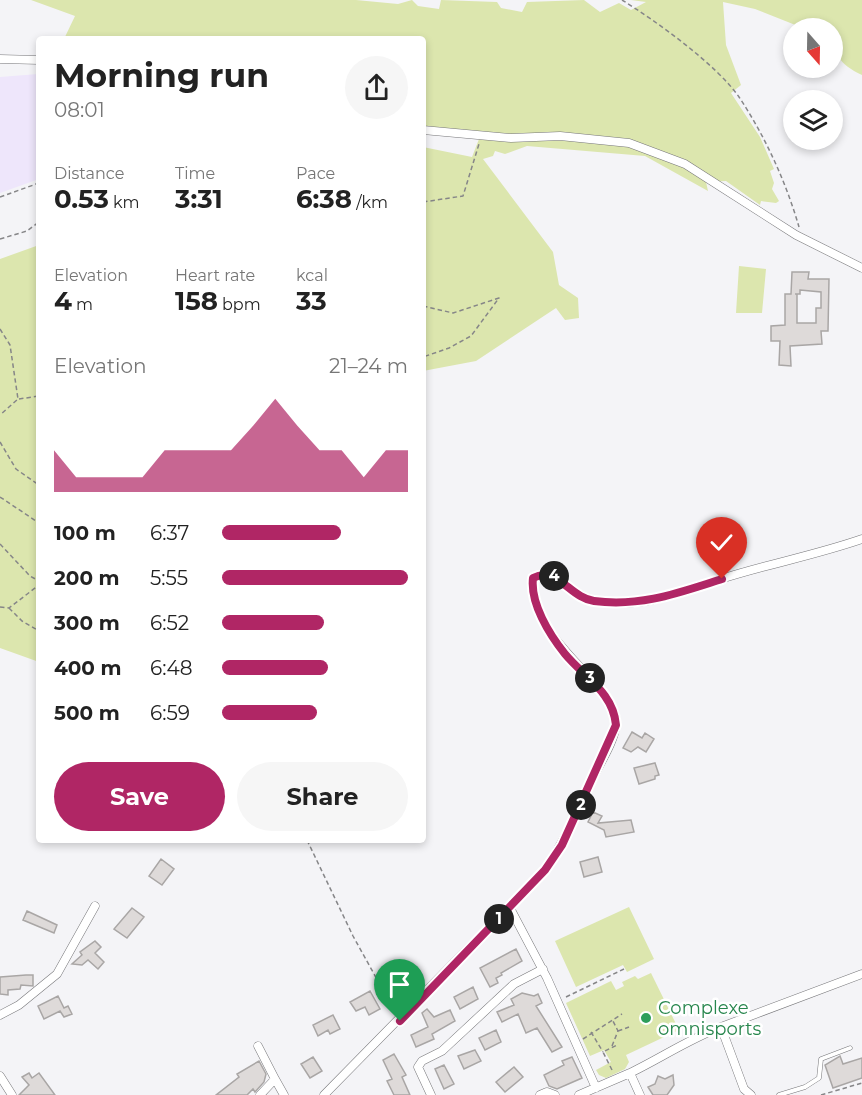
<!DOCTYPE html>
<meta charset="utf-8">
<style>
:root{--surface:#fff;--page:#f6f6f6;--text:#222;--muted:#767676;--accent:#b02665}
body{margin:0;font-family:Montserrat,sans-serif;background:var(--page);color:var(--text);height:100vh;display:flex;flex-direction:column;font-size:22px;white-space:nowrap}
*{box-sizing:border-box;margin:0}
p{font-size:20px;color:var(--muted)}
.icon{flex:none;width:33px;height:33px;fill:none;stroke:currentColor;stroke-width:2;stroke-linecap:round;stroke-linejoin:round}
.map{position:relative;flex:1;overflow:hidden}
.panel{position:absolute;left:36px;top:36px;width:390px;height:807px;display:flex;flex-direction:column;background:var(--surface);border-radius:6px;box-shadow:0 3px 9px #0003}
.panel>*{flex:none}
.needle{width:39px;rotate:160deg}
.tools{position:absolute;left:783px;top:18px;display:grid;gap:12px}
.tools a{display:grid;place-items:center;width:60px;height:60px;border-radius:50%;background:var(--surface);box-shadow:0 3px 9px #0003;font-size:30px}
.pin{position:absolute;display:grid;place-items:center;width:51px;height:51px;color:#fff;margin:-62px -26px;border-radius:50% 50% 50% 0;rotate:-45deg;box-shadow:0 0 6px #0007}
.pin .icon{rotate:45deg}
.km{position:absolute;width:30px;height:30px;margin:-15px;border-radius:50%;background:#222;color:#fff;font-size:16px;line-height:30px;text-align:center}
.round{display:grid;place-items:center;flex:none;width:63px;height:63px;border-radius:32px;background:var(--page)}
.overview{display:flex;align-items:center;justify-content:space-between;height:102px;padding:0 18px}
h1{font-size:33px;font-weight:700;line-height:45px}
.stats{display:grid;grid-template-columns:repeat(3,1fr);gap:9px;height:102px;padding:6px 18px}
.stats div{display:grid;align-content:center}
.stats b{font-size:26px;font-weight:700}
.stats small{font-size:16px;font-weight:400}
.stats p{font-size:16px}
.chart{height:168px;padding:12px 18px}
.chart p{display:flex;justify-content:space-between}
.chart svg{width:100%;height:108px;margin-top:6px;fill:var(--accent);opacity:.7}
.action{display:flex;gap:12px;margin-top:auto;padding:12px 18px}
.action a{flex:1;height:69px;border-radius:36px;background:var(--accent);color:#fff;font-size:24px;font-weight:700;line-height:69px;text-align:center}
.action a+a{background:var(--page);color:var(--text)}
ul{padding:0 18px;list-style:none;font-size:20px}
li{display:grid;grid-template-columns:96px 72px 1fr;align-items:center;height:45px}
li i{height:15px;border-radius:8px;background:var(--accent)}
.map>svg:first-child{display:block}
</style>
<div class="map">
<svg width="862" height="1095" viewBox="0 0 862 1095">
<rect width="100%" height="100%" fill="#f4f4f7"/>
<path fill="#eee6fb" d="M38,74L39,179L0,193V77Z"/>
<path fill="#dce6ae" d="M31,0H356L398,4L412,0L418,6L439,9L441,0L497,2L501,8L522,12L527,2L584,0L600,12L619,3L631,10L646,2L631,0H862V75C839,64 833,54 832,28H803L755,9L723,2L726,45L741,85L731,93L760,137L774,169L770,171L774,183L772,189L779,201L776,203L761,201L760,205L726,181L706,182L708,191L645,156L527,146L505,154L495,151L493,156L483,159L553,252L559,285L578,298L579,318L565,320L556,308L476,361L423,371V147L472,157L481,134L423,127V39H64L75,16Z
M39,245V662L0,648V259Z
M739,266L766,269L762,313H736Z
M629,907L654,959L627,972L623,965L576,987L555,941Z
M651,973L679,1030L626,1055L629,1062L625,1069L606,1078L599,1075L596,1070L611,1062L604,1050L590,1056L566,1003L611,981L616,990L624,986L622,982L635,976L638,979Z"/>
<path fill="#dedad9" stroke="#a9a6a5" stroke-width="1.5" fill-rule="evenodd" d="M792,272H809L808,279H829L828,331H821L822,344L790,346L791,366L779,365L780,341H771V326L785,325V294H791ZM800,290L821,292V308H816V323H797V294H795H800Z
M632,732L642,738L645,733L654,739L646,752L638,747L631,752L623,748Z
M655,763L659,775L655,776V779L639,784L634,768Z
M593,812L602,816L598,823L631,820L634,832L606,837L604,830L588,822Z
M598,857L602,872L584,877L580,862Z
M161,859L174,869L162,885L149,876Z
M132,908L144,917L127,938L114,929Z
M27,911L57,925L54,933L23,920Z
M95,941L101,947L95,953L104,962L98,969L88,960L82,965L72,964L82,955L80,952Z
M516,949L522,961L501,973L502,975L496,978L498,983L490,987L480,968Z
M26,975H33V986L21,985L20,989L8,990V995L0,994V977Z
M473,987L478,999L460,1009L454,997Z
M370,991L380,1009L369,1015L365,1007L356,1011L350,1002Z
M522,993L534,996L538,994L542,1003L536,1006L562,1047L552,1052L537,1028L526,1033L518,1014L502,1022L497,1012L514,1005L511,999Z
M58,996L64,1008L68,1006L72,1014L64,1017L60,1011L44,1019L38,1006Z
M427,1009L434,1017L450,1010L455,1021L432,1034L434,1039L416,1047L411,1035L428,1027L422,1013Z
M333,1015L340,1029L330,1034L328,1030L318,1036L313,1025Z
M496,1030L501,1042L485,1050L479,1038Z
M475,1050L481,1061L464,1069L458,1056Z
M394,1054L406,1075L402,1077L410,1095H394L387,1081L392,1079L383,1060Z
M840,1056L843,1064L862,1058V1078L833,1088L825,1065Z
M313,1057L322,1071L310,1078L301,1064Z
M572,1057L582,1078L557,1089L549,1086L544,1075L564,1065L562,1061Z
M259,1061L266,1074L264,1082L255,1092L253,1089L247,1095H216L239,1077L237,1074Z
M444,1065L454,1084L444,1089L435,1069Z
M514,1067L523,1077L505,1092L496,1082Z
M29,1073L32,1078L39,1073L55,1095H19L29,1085L22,1077Z
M673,1075L674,1085L667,1095H653L648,1087L655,1084L658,1076L665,1079Z"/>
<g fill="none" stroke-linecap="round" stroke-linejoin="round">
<defs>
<path id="lane" d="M779,1095L805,1087L819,1078L821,1059L850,1048"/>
<path id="street" d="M0,59L39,60
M423,130L511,138L560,136L629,143L685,164L796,235L862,268
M510,908L547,978L596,1088
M0,1015L19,1005L57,974L95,906
M721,1027L862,974
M258,1046L275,1079
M630,1073C661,1058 689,1039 721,1027L744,1089L751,1095
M0,1076L12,1095
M260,1095L275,1079L284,1095
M324,1095L545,870C566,839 580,805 596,772C603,758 614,741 616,725C621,686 525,640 533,577C555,568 568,591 588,599C599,603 618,604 629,603C662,601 690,588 721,579C768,564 816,555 862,539
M431,1095L418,1067L422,1061L442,1051L514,984L543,969
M540,1095L547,1092L555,1095
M579,1095L630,1073L640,1095"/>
</defs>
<use href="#lane" stroke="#767679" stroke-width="5"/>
<use href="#street" stroke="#767679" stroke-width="9"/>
<path stroke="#868688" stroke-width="1.5" stroke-dasharray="4.5 3" stroke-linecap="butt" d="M622,0C656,21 717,65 739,97C765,136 786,182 799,227
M0,197L39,183
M423,202L463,196L479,144
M0,239L27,231L39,222
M423,306L453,313L499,298L471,336L449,348L423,357
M0,329L10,345L18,399L0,415
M19,399L39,396
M0,442L16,469L39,485
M0,497L39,523
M0,544L30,576L39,581
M0,607L9,608L39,585
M9,608L22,621L39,631
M307,840L353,936L394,1010
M566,997L624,969
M618,1031L629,1027
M591,1032L603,1052
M583,1039L622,1014
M612,1046L618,1031L613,1021
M612,1070L603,1052L617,1045
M821,1095L862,1083"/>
<use href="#lane" stroke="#fff" stroke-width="4"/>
<use href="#street" stroke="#fff" stroke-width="8"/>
</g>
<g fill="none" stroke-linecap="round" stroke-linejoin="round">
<defs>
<path id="route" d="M400,1021L545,870L562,845L616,725C613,692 585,678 565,654C549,634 530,603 533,578C558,566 570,598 594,601C641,607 678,593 722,579"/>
</defs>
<use href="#route" stroke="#fff" stroke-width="12"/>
<use href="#route" stroke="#b02665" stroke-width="8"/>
</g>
<circle fill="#2e9e5b" stroke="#fff" stroke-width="2" cx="646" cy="1018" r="6"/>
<g text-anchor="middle" stroke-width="5" stroke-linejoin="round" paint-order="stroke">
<g font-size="18" fill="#27864d" stroke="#fff" text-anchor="start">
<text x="658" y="1014">Complexe<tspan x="658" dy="21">omnisports</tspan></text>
</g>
</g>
</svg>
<div class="tools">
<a><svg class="needle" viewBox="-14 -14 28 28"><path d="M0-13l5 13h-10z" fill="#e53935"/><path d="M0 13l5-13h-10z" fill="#767676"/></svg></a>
<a><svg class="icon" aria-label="layers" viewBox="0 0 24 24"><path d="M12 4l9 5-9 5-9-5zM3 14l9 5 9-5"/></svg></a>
</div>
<div class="pin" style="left:400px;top:1021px;background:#1e9e55"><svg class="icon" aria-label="arrive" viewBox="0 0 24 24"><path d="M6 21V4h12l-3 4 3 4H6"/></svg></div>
<div class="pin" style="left:722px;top:579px;background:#d93025"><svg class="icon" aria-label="check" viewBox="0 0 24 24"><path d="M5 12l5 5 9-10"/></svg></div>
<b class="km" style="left:499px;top:919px">1</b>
<b class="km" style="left:581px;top:805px">2</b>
<b class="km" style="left:590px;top:678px">3</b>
<b class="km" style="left:554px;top:576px">4</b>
<section class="panel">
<div class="overview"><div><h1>Morning run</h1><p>08:01</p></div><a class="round"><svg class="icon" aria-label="share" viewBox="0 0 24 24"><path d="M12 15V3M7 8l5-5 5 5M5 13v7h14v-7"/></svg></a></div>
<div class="stats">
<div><p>Distance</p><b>0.53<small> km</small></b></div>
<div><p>Time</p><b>3:31</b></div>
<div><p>Pace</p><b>6:38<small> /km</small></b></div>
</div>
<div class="stats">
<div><p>Elevation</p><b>4<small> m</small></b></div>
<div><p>Heart rate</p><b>158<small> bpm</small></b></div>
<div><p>kcal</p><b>33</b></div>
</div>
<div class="chart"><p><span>Elevation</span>21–24 m</p>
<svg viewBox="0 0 160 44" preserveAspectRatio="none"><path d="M0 44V27L10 38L20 38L30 38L40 38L50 27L60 27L70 27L80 27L90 17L100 6L110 17L120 27L130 27L140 38L150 27L160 27V44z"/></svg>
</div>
<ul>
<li><b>100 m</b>6:37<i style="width:64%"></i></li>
<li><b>200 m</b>5:55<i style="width:100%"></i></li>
<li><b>300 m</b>6:52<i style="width:55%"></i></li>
<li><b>400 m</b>6:48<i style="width:57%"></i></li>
<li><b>500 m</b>6:59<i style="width:51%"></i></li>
</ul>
<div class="action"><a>Save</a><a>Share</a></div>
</section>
</div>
